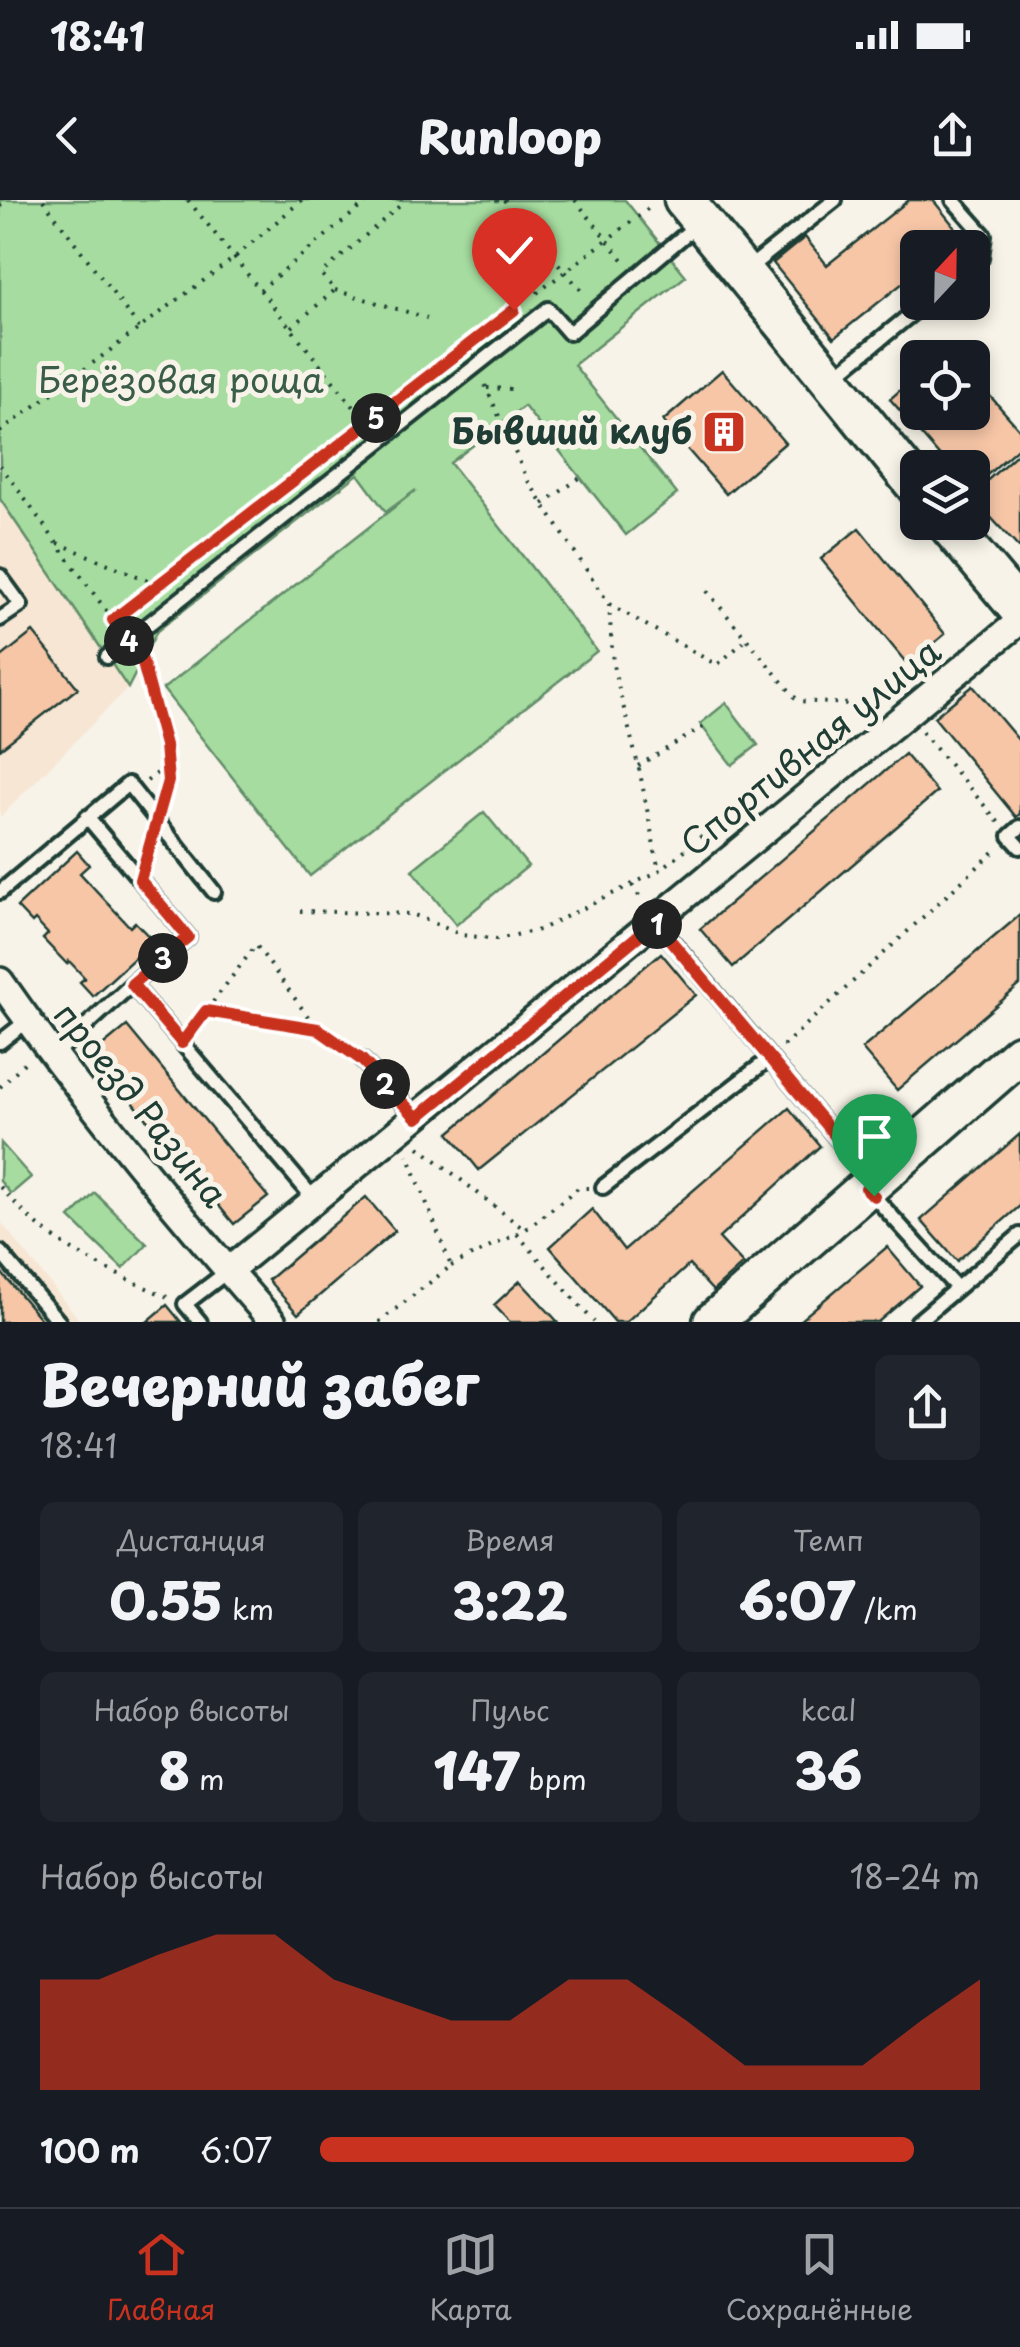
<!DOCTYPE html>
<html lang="ru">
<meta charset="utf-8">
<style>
:root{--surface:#171b24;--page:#20242c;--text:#f1f3f6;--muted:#9ea1a6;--line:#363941;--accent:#c8321e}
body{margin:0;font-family:"Playpen Sans",sans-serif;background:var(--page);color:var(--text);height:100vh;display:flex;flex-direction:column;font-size:38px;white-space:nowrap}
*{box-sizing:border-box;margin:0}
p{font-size:32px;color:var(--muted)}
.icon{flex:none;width:55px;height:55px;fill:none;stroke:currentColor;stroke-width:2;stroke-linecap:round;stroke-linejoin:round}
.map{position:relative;height:1122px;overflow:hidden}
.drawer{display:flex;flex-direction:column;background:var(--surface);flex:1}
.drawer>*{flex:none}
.needle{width:65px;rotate:22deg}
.fabs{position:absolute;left:900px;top:30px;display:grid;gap:20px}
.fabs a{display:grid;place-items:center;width:90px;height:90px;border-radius:15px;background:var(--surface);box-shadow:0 5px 15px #0003;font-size:50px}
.pin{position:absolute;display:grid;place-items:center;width:85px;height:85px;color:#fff;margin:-102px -42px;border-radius:50% 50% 50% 0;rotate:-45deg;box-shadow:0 0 10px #0007}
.pin .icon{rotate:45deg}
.km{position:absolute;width:50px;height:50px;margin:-25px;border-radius:50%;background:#222;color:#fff;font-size:28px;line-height:50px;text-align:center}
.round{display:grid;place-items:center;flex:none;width:105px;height:105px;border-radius:15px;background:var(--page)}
.head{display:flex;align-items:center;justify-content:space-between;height:170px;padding:0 40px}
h1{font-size:55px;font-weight:800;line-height:75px}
.figures{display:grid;grid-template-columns:repeat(3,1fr);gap:15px;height:170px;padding:10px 40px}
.figures div{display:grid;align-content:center;border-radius:15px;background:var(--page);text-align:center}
.figures b{font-size:50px;font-weight:800}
.figures small{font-size:28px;font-weight:400}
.figures p{font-size:28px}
.chart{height:280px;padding:20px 40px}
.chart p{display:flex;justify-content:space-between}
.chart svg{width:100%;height:180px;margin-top:10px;fill:var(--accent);opacity:.7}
ul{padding:0 40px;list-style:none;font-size:32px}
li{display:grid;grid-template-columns:160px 120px 1fr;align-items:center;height:75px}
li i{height:25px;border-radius:12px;background:var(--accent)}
.status{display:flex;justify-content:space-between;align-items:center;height:70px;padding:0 50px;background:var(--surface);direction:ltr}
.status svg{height:28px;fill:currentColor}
header{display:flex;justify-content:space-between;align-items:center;height:130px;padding:0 40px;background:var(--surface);font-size:45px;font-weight:800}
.tab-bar{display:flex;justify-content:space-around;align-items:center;height:140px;border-top:2px solid var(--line);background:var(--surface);font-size:28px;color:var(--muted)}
.tab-bar a{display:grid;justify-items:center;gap:5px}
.tab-bar .on{color:var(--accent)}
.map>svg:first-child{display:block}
</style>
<div class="status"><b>18:41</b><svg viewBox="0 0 49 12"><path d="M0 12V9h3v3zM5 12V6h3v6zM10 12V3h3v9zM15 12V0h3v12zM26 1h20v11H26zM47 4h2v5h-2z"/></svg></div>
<header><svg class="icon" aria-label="back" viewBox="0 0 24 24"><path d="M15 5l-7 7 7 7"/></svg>Runloop<svg class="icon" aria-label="share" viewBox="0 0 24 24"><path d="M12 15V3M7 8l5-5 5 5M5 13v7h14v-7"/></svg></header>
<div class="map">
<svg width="1020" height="1122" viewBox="0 0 1020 1122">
<rect width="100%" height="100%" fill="#f7f3e8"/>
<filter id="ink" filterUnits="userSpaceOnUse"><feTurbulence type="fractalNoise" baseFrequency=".01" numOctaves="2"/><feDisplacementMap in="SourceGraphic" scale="20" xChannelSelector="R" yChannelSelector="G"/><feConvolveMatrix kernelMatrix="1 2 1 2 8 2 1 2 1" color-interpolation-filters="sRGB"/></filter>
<g filter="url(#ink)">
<path fill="#f7e6d4" d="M0,299L128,488L0,617Z
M0,1021L81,1122H0Z"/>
<path fill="#a6dc9f" stroke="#628c6a" stroke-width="2.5" d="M0,0H625L686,76L574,165L677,294L626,335L524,206L450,263L597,451L310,676L163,489L416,290L386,312L358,274L157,431L128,488L0,299Z
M726,503L758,545L732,565L700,524Z
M484,612L528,666L456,725L412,670Z
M1,943L31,977L11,994L0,981Z
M95,993L147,1044L123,1069L70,1018Z"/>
<path fill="#f7c6a7" stroke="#1f3d34" stroke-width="2.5" d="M909,0H933L962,36L947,48H918V71L834,138L773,63L805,37L827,65Z
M722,170L785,243L726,294L663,221Z
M914,178L918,181V212H972V181L975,179L1020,230V246L972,288V268H950L890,199Z
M1020,251V349L972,297V294Z
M859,328L945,434L908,465L821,359Z
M33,432L78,488L0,549V458Z
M973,486L1020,542V614L1016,617L934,517Z
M905,554L937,592L733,767L700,729Z
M77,651L89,665L80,673L130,727L135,722L153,741L93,796L80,782L85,778L69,761L67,764L43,739L48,734L35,720L32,723L17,707Z
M1020,715V785L897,890L862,849Z
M661,753L696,795L479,970L449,933Z
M127,826L268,997L234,1024L93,854Z
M789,908L820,946L719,1038L743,1064L713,1091L689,1065L626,1122H615L550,1047L592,1009L624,1050Z
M1020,934V1006L957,1061L921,1020Z
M366,997L395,1031L298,1114L268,1080Z
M887,1047L920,1086L878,1122H798Z
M0,1071L43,1122H0Z
M520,1081L558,1122H510L494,1105Z
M167,1105L181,1122H147Z"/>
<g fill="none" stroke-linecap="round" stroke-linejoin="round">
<defs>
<path id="lane" d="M953,0L984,35L981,58L972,65
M745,71L835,0
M835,176L926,102
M0,376L21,405L0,419
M107,457L548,109L569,133L699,23
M87,617L188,737L132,784L315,1000
M1020,627L1010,636L1020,647
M0,692L128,584L214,692
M655,721L872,980
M0,842L28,820
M53,856L132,784
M362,860L417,918
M603,987L769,859
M868,990L957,1088
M0,1052L59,1122
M200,1122L185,1104L228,1071
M917,1122L1020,1035"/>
<path id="street" d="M0,781C83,900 177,1013 273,1122
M228,1071L1020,421"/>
<path id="secondary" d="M684,0L918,288
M946,322L1020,410
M713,1122L1020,854"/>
</defs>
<use href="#lane" stroke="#1f3d34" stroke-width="20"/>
<use href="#street" stroke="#1f3d34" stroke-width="32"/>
<use href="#secondary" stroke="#1f3d34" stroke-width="45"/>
<path stroke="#1f3d34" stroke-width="4" stroke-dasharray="2.5 8" stroke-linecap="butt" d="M43,0L139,128
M188,0L366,222
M497,0L514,110
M504,0L585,95
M575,0L625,62
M0,6L7,0
M260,90L369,0
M335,90L427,118
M537,93L653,5
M292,127L335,90L321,74L403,3L401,0
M485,185L528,281L609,404L613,465L640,573L659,671
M487,188L512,189
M0,232L234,58L302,0
M0,265L113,420
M543,304L581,277
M58,343L159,385
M707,391L798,501L866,505
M609,404L717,465L747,439
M113,420L466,148
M139,456L165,545L169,581L164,597
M922,532L1000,624
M638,566L703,527
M147,581L160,571L163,552
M632,685L643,702
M300,711L412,714L462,735L497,739L539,730L659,671L790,564
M209,812L317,829
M194,827L256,745L317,829L350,851
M783,846L997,649
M0,887L29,858
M419,947L525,1030
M0,987C11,998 21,1010 33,1021C72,1055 123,1078 170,1098
M517,1034L594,1122
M451,1066L525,1030L578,988H588
M379,1122L451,1066L408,955"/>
<use href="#lane" stroke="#f7f3e8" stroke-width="12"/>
<use href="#street" stroke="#f7f3e8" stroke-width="25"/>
<use href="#secondary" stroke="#f7f3e8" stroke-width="38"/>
</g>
</g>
<g fill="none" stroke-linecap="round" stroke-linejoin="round" filter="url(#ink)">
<defs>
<path id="route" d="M514,110L113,420L142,460L165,545L168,581L140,680L188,737L132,784L182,843L206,811L318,829L362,860L417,918L655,722L874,982L866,988L874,996"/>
</defs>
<use href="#route" stroke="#fff" stroke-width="20"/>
<use href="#route" stroke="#c8321e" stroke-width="12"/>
</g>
<defs>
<symbol id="building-square" viewBox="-11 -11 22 22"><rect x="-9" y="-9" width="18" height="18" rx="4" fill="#c8321e" stroke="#f7f3e8"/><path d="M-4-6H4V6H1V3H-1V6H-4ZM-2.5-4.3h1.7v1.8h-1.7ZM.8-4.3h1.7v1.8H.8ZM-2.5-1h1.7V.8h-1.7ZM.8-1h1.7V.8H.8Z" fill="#fff"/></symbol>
</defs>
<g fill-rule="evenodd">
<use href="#building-square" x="699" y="207" width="50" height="50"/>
</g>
<g text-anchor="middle" stroke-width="10" stroke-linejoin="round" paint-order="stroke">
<g font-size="35" fill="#3a5d49" stroke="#f7f3e8">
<text x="181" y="193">Берёзовая роща</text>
</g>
<g font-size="35" font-weight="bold" fill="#1f3d34" stroke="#f7f3e8" text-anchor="end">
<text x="692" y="244">Бывший клуб</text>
</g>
<g font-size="35" fill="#1f3d34" stroke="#f7f3e8">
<text transform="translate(811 548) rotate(-39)" y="12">Спортивная улица</text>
<text transform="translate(140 905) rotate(51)" y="12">проезд Разина</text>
</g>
</g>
</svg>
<div class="fabs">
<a><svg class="needle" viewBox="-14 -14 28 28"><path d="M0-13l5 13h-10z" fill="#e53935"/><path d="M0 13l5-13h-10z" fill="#9ea1a6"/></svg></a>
<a><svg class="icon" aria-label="locate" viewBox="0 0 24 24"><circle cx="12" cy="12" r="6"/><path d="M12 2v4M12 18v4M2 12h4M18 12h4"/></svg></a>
<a><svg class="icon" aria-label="layers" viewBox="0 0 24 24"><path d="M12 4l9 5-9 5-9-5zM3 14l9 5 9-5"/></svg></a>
</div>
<div class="pin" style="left:874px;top:996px;background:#1e9e55"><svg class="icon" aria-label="arrive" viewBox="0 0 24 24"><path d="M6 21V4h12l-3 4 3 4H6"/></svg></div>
<div class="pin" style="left:514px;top:110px;background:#d93025"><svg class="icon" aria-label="check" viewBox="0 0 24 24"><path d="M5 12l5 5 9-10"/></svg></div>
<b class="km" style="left:657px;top:724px">1</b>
<b class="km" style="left:385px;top:884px">2</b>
<b class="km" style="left:163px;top:758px">3</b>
<b class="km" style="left:129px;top:441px">4</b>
<b class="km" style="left:376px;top:218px">5</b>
</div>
<section class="drawer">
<div class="head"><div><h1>Вечерний забег</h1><p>18:41</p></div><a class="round"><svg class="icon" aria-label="share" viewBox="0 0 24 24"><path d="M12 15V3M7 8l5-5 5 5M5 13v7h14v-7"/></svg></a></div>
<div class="figures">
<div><p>Дистанция</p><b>0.55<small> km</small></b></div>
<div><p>Время</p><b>3:22</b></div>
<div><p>Темп</p><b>6:07<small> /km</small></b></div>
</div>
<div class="figures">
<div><p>Набор высоты</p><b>8<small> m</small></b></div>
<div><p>Пульс</p><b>147<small> bpm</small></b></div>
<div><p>kcal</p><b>36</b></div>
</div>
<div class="chart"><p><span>Набор высоты</span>18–24 m</p>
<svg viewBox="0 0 160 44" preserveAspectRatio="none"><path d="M0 44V17L10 17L20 11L30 6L40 6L50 17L60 22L70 27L80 27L90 17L100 17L110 27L120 38L130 38L140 38L150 27L160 17V44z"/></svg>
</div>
<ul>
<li><b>100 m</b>6:07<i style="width:90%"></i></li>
</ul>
</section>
<nav class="tab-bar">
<a class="on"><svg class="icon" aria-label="home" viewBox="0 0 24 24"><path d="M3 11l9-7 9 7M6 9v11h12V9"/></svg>Главная</a>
<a><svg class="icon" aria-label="map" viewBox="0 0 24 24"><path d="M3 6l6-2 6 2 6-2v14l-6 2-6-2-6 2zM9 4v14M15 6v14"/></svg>Карта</a>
<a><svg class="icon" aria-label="saved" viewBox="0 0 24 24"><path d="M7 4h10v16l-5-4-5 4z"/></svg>Сохранённые</a>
</nav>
